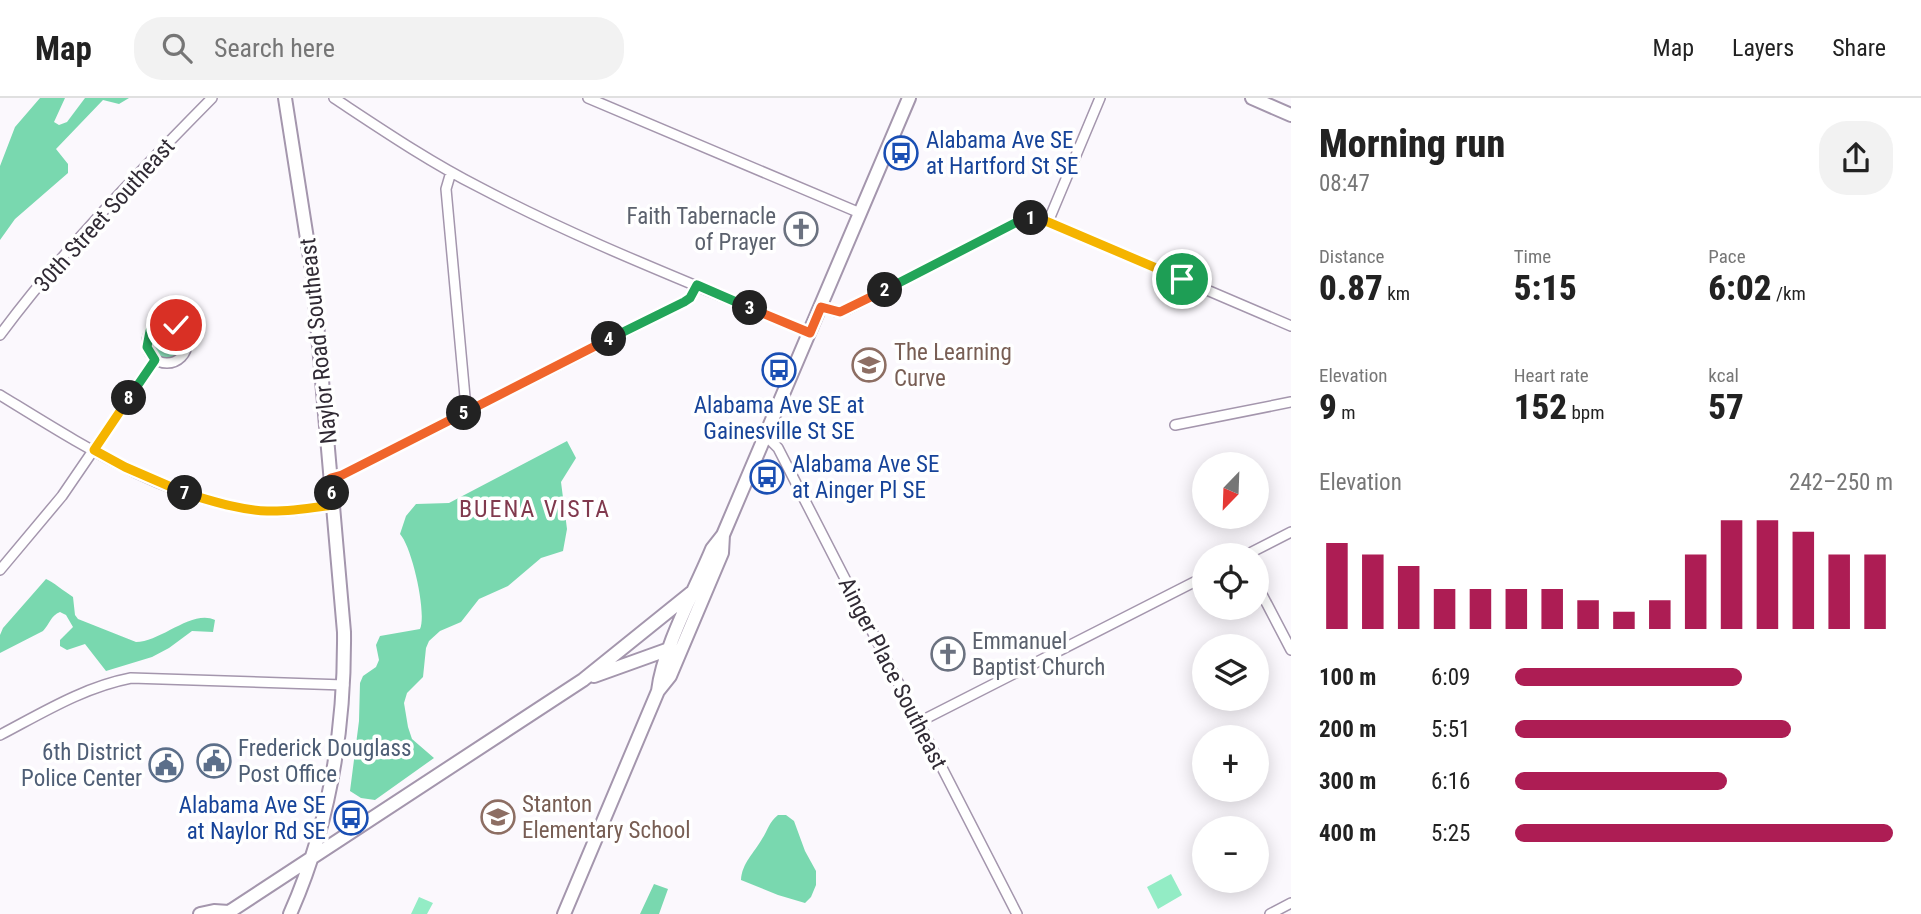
<!DOCTYPE html>
<meta charset="utf-8">
<style>
:root{--surface:#fff;--page:#f2f2f2;--text:#222;--muted:#767676;--line:#e0e0e0;--accent:#ad1d54}
body{margin:0;font-family:"Roboto Condensed",sans-serif;background:var(--page);color:var(--text);height:100vh;display:flex;flex-direction:column;font-size:26px;white-space:nowrap}
*{box-sizing:border-box;margin:0}
p{font-size:23px;color:var(--muted)}
.icon{flex:none;width:38px;height:38px;fill:none;stroke:currentColor;stroke-width:2;stroke-linecap:round;stroke-linejoin:round}
.map{position:relative;flex:1;overflow:hidden}
.drawer{display:flex;flex-direction:column;background:var(--surface);width:630px}
.drawer>*{flex:none}
.needle{width:46px;rotate:203deg}
.fabs{position:absolute;left:1192px;top:354px;display:grid;gap:14px}
.fabs a{display:grid;place-items:center;width:77px;height:77px;border-radius:50%;background:var(--surface);box-shadow:0 4px 18px #0003;font-size:35px}
.pin{position:absolute;display:grid;place-items:center;width:60px;height:60px;color:#fff;margin:-30px;border:4px solid #fff;border-radius:50%;box-shadow:0 2px 7px #0007}
.km{position:absolute;width:35px;height:35px;margin:-18px;border-radius:50%;background:#222;color:#fff;font-size:19px;line-height:35px;text-align:center}
.round{display:grid;place-items:center;flex:none;width:74px;height:74px;border-radius:28px;background:var(--page)}
.overview{display:flex;align-items:center;justify-content:space-between;height:119px;padding:0 28px}
h1{font-size:38px;font-weight:800;line-height:52px}
.metrics{display:grid;grid-template-columns:repeat(3,1fr);gap:10px;height:119px;padding:7px 28px}
.metrics div{display:grid;align-content:center}
.metrics b{font-size:35px;font-weight:800}
.metrics small{font-size:19px;font-weight:400}
.metrics p{font-size:19px}
.chart{height:196px;padding:14px 28px}
.chart p{display:flex;justify-content:space-between}
.chart svg{width:100%;height:126px;margin-top:7px;stroke:var(--accent);stroke-width:6}
ul{padding:0 28px;list-style:none;font-size:23px}
li{display:grid;grid-template-columns:112px 84px 1fr;align-items:center;height:52px}
li i{height:18px;border-radius:9px;background:var(--accent)}
header{display:flex;align-items:center;gap:42px;box-sizing:border-box;height:98px;padding:0 35px;background:var(--surface);border-bottom:2px solid var(--line)}
header strong{font-size:33px}
nav{display:flex;gap:38px;margin-inline-start:auto;font-size:24px}
.search{width:490px;height:63px;background:var(--page);display:flex;align-items:center;gap:18px;box-sizing:border-box;padding:0 24px;border-radius:28px;color:var(--muted);font-size:26px}
main{display:flex;flex:1;min-height:0}
.map>svg:first-child{display:block}
</style>
<header>
<strong>Map</strong>
<div class="search"><svg class="icon" aria-label="search" viewBox="0 0 24 24"><circle cx="10" cy="10" r="6"/><path d="M15 15l6 6"/></svg>Search here</div>
<nav><a>Map</a><a>Layers</a><a>Share</a></nav>
</header>
<main>
<div class="map">
<svg width="1291" height="816" viewBox="0 0 1291 816">
<rect width="100%" height="100%" fill="#fbf8fd"/>
<path fill="#93ecc5" d="M152 245a15 15 0 1 1 30 0a15 15 0 1 1-30 0Z
M1171,776L1182,797L1158,811L1147,789Z
M419,799L433,805L427,816H411Z"/>
<path fill="#79d8af" d="M40,0H65L54,24L59,27L67,24L85,0H129L119,6L103,2L56,51L68,66V75L15,121L0,142V68L15,29Z
M567,343L576,360L561,384L567,431L563,453L541,460L508,488L479,501L461,524L440,533L429,543L426,550L423,579L407,595L404,605L408,629L412,641L434,660L375,702L361,700L350,693L359,623L360,585L363,578L376,569L379,562L376,547L380,538L420,531C427,515 412,449 400,436L406,418L416,406L449,405Z
M46,481C52,483 65,494 73,499L75,517L78,521L136,544C161,544 192,511 215,522L213,534L192,533L169,550L152,559L106,573L85,546L67,552L60,548V542L73,529L66,517L60,514C51,517 49,527 43,533L0,555V537L3,530Z
M778,717H786L794,723L805,753L816,773V787L811,799L805,805L778,797L741,782C742,765 754,755 762,741C768,732 769,724 778,717Z
M654,786L668,791L659,816H640Z"/>
<g fill="none" stroke-linecap="round" stroke-linejoin="round">
<defs>
<path id="street" d="M334,0C381,31 428,63 479,89C585,145 699,188 809,235
M588,0L860,115
M451,74L446,91L465,299L469,312
M1048,124L1100,0
M821,209L837,214L848,211L1017,124L1030,120L1048,124L1291,228
M147 245a20 20 0 1 1 40 0a20 20 0 1 1-40 0Z
M0,237C63,152 138,75 212,0
M0,297C80,346 168,404 264,413C287,415 310,410 333,407
M1175,327L1291,304
M765,337L778,350L1017,816
M331,380L342,377L684,204L690,200L697,187
M1246,457L1291,434
M0,472L62,398L155,262
M1256,485L1291,552
M919,624L1204,479
M0,637C42,615 84,589 131,580L344,587
M1270,816L1291,805"/>
<path id="secondary" d="M285,0L313,179L344,534C345,633 330,726 290,816
M1252,0L1291,17
M594,578L672,550
M658,593C663,550 695,492 712,451L723,437L909,0
M200,816L214,813L229,814
M226,816L583,582L691,495
M564,816L658,593L670,578L722,455L723,437"/>
</defs>
<use href="#street" stroke="#a496ad" stroke-width="12"/>
<use href="#secondary" stroke="#a496ad" stroke-width="16"/>
<use href="#street" stroke="#fff" stroke-width="9"/>
<use href="#secondary" stroke="#fff" stroke-width="12"/>
</g>
<g fill="none" stroke-linecap="round" stroke-linejoin="round">
<defs>
<path id="split-1" d="M1031,120L1048,124L1182,181"/>
<path id="split-2" d="M885,192L1017,124L1031,120"/>
<path id="split-3" d="M750,210L810,235L821,209L840,214L885,192"/>
<path id="split-4" d="M609,241L684,204L690,200L697,187L750,210"/>
<path id="split-5" d="M464,315L609,241"/>
<path id="split-6" d="M332,395L331,380L342,377L464,315"/>
<path id="split-7" d="M185,395C212,403 239,412 267,413C289,414 311,410 333,407L332,395"/>
<path id="split-8" d="M129,300L94,352L125,369L185,395"/>
<path id="split-9" d="M129,300L155,262L147,249L150,233L164,225L176,227"/>
</defs>
<use href="#split-1" stroke="#fff" stroke-width="14"/>
<use href="#split-2" stroke="#fff" stroke-width="14"/>
<use href="#split-3" stroke="#fff" stroke-width="14"/>
<use href="#split-4" stroke="#fff" stroke-width="14"/>
<use href="#split-5" stroke="#fff" stroke-width="14"/>
<use href="#split-6" stroke="#fff" stroke-width="14"/>
<use href="#split-7" stroke="#fff" stroke-width="14"/>
<use href="#split-8" stroke="#fff" stroke-width="14"/>
<use href="#split-9" stroke="#fff" stroke-width="14"/>
<use href="#split-1" stroke="#f5b400" stroke-width="9"/>
<use href="#split-2" stroke="#22a559" stroke-width="9"/>
<use href="#split-3" stroke="#f0652b" stroke-width="9"/>
<use href="#split-4" stroke="#22a559" stroke-width="9"/>
<use href="#split-5" stroke="#f0652b" stroke-width="9"/>
<use href="#split-6" stroke="#f0652b" stroke-width="9"/>
<use href="#split-7" stroke="#f5b400" stroke-width="9"/>
<use href="#split-8" stroke="#f5b400" stroke-width="9"/>
<use href="#split-9" stroke="#22a559" stroke-width="9"/>
</g>
<defs>
<symbol id="bus-ring" viewBox="-11 -11 22 22"><circle r="9.5" fill="#fff" stroke="#1a4fb4" stroke-width="1.5"/><path d="M-5-6H5V4H4V6H2V4H-2V6H-4V4H-5ZM-3.5-4V0h7V-4ZM-3.5 1.2v1.5H-2V1.2ZM2 1.2v1.5H3.5V1.2Z" fill="#1a4fb4"/></symbol>
<symbol id="church-ring" viewBox="-11 -11 22 22"><circle r="9.5" fill="#fff" stroke="#6b7280" stroke-width="1.5"/><path d="M-1.2-6h2.4v3.5h3.3v2.4h-3.3V6h-2.4V-.1h-3.3v-2.4h3.3Z" fill="#6b7280"/></symbol>
<symbol id="school-ring" viewBox="-11 -11 22 22"><circle r="9.5" fill="#fff" stroke="#8d6e63" stroke-width="1.5"/><path d="M0-5L7-2L0 1L-7-2ZM-4 1L0 2.5L4 1V4Q0 6-4 4Z" fill="#8d6e63"/></symbol>
<symbol id="civic-ring" viewBox="-11 -11 22 22"><circle r="9.5" fill="#fff" stroke="#5c6f8a" stroke-width="1.5"/><path d="M-.6-6.5H3V-4.5H.6V-3L4-1V1h2V6H-6V1h2V-1L-.6-3ZM-1.2 2.5V6h2.4V2.5Z" fill="#5c6f8a"/></symbol>
</defs>
<g fill-rule="evenodd">
<use href="#bus-ring" x="882" y="36" width="38" height="38"/>
<use href="#church-ring" x="782" y="112" width="38" height="38"/>
<use href="#school-ring" x="850" y="248" width="38" height="38"/>
<use href="#bus-ring" x="760" y="253" width="38" height="38"/>
<use href="#bus-ring" x="748" y="360" width="38" height="38"/>
<use href="#church-ring" x="929" y="537" width="38" height="38"/>
<use href="#civic-ring" x="195" y="644" width="38" height="38"/>
<use href="#civic-ring" x="147" y="648" width="38" height="38"/>
<use href="#school-ring" x="479" y="700" width="38" height="38"/>
<use href="#bus-ring" x="332" y="701" width="38" height="38"/>
</g>
<g text-anchor="middle" stroke-width="7" stroke-linejoin="round" paint-order="stroke">
<g font-size="23" fill="#164399" stroke="#fff" text-anchor="start">
<text x="926" y="50">Alabama Ave SE<tspan x="926" dy="26">at Hartford St SE</tspan></text>
<text x="779" y="315" text-anchor="middle">Alabama Ave SE at<tspan x="779" dy="26">Gainesville St SE</tspan></text>
<text x="792" y="374">Alabama Ave SE<tspan x="792" dy="26">at Ainger Pl SE</tspan></text>
<text x="326" y="715" text-anchor="end">Alabama Ave SE<tspan x="326" dy="26">at Naylor Rd SE</tspan></text>
</g>
<g font-size="23" fill="#312b35" stroke="#fff">
<text transform="translate(104 117) rotate(-48)" y="8">30th Street Southeast</text>
<text transform="translate(318 243) rotate(-96)" y="8">Naylor Road Southeast</text>
<text transform="translate(893 575) rotate(63)" y="8">Ainger Place Southeast</text>
</g>
<g font-size="23" fill="#5b616d" stroke="#fff" text-anchor="end">
<text x="776" y="126">Faith Tabernacle<tspan x="776" dy="26">of Prayer</tspan></text>
<text x="972" y="551" text-anchor="start">Emmanuel<tspan x="972" dy="26">Baptist Church</tspan></text>
</g>
<g font-size="23" fill="#785e54" stroke="#fff" text-anchor="start">
<text x="894" y="262">The Learning<tspan x="894" dy="26">Curve</tspan></text>
<text x="522" y="714">Stanton<tspan x="522" dy="26">Elementary School</tspan></text>
</g>
<g font-size="23" fill="#4e5e75" stroke="#fff" text-anchor="start">
<text x="238" y="658">Frederick Douglass<tspan x="238" dy="26">Post Office</tspan></text>
<text x="142" y="662" text-anchor="end">6th District<tspan x="142" dy="26">Police Center</tspan></text>
</g>
<g font-size="24" letter-spacing="2" fill="#813a4e" stroke="#fff">
<text x="535" y="419">BUENA VISTA</text>
</g>
</g>
</svg>
<div class="fabs">
<a><svg class="needle" viewBox="-14 -14 28 28"><path d="M0-13l5 13h-10z" fill="#e53935"/><path d="M0 13l5-13h-10z" fill="#767676"/></svg></a>
<a><svg class="icon" aria-label="locate" viewBox="0 0 24 24"><circle cx="12" cy="12" r="6"/><path d="M12 2v4M12 18v4M2 12h4M18 12h4"/></svg></a>
<a><svg class="icon" aria-label="layers" viewBox="0 0 24 24"><path d="M12 4l9 5-9 5-9-5zM3 14l9 5 9-5"/></svg></a>
<a>+</a>
<a>−</a>
</div>
<div class="pin" style="left:1182px;top:181px;background:#1e9e55"><svg class="icon" aria-label="arrive" viewBox="0 0 24 24"><path d="M6 21V4h12l-3 4 3 4H6"/></svg></div>
<div class="pin" style="left:176px;top:227px;background:#d93025"><svg class="icon" aria-label="check" viewBox="0 0 24 24"><path d="M5 12l5 5 9-10"/></svg></div>
<b class="km" style="left:1031px;top:120px">1</b>
<b class="km" style="left:885px;top:192px">2</b>
<b class="km" style="left:750px;top:210px">3</b>
<b class="km" style="left:609px;top:241px">4</b>
<b class="km" style="left:464px;top:315px">5</b>
<b class="km" style="left:332px;top:395px">6</b>
<b class="km" style="left:185px;top:395px">7</b>
<b class="km" style="left:129px;top:300px">8</b>
</div>
<section class="drawer">
<div class="overview"><div><h1>Morning run</h1><p>08:47</p></div><a class="round"><svg class="icon" aria-label="share" viewBox="0 0 24 24"><path d="M12 15V3M7 8l5-5 5 5M5 13v7h14v-7"/></svg></a></div>
<div class="metrics">
<div><p>Distance</p><b>0.87<small> km</small></b></div>
<div><p>Time</p><b>5:15</b></div>
<div><p>Pace</p><b>6:02<small> /km</small></b></div>
</div>
<div class="metrics">
<div><p>Elevation</p><b>9<small> m</small></b></div>
<div><p>Heart rate</p><b>152<small> bpm</small></b></div>
<div><p>kcal</p><b>57</b></div>
</div>
<div class="chart"><p><span>Elevation</span>242–250 m</p>
<svg viewBox="0 0 160 44" preserveAspectRatio="none"><path d="M5 44V14M15 44V18M25 44V22M35 44V30M45 44V30M55 44V30M65 44V30M75 44V34M85 44V38M95 44V34M105 44V18M115 44V6M125 44V6M135 44V10M145 44V18M155 44V18"/></svg>
</div>
<ul>
<li><b>100 m</b>6:09<i style="width:60%"></i></li>
<li><b>200 m</b>5:51<i style="width:73%"></i></li>
<li><b>300 m</b>6:16<i style="width:56%"></i></li>
<li><b>400 m</b>5:25<i style="width:100%"></i></li>
</ul>
</section>
</main>
